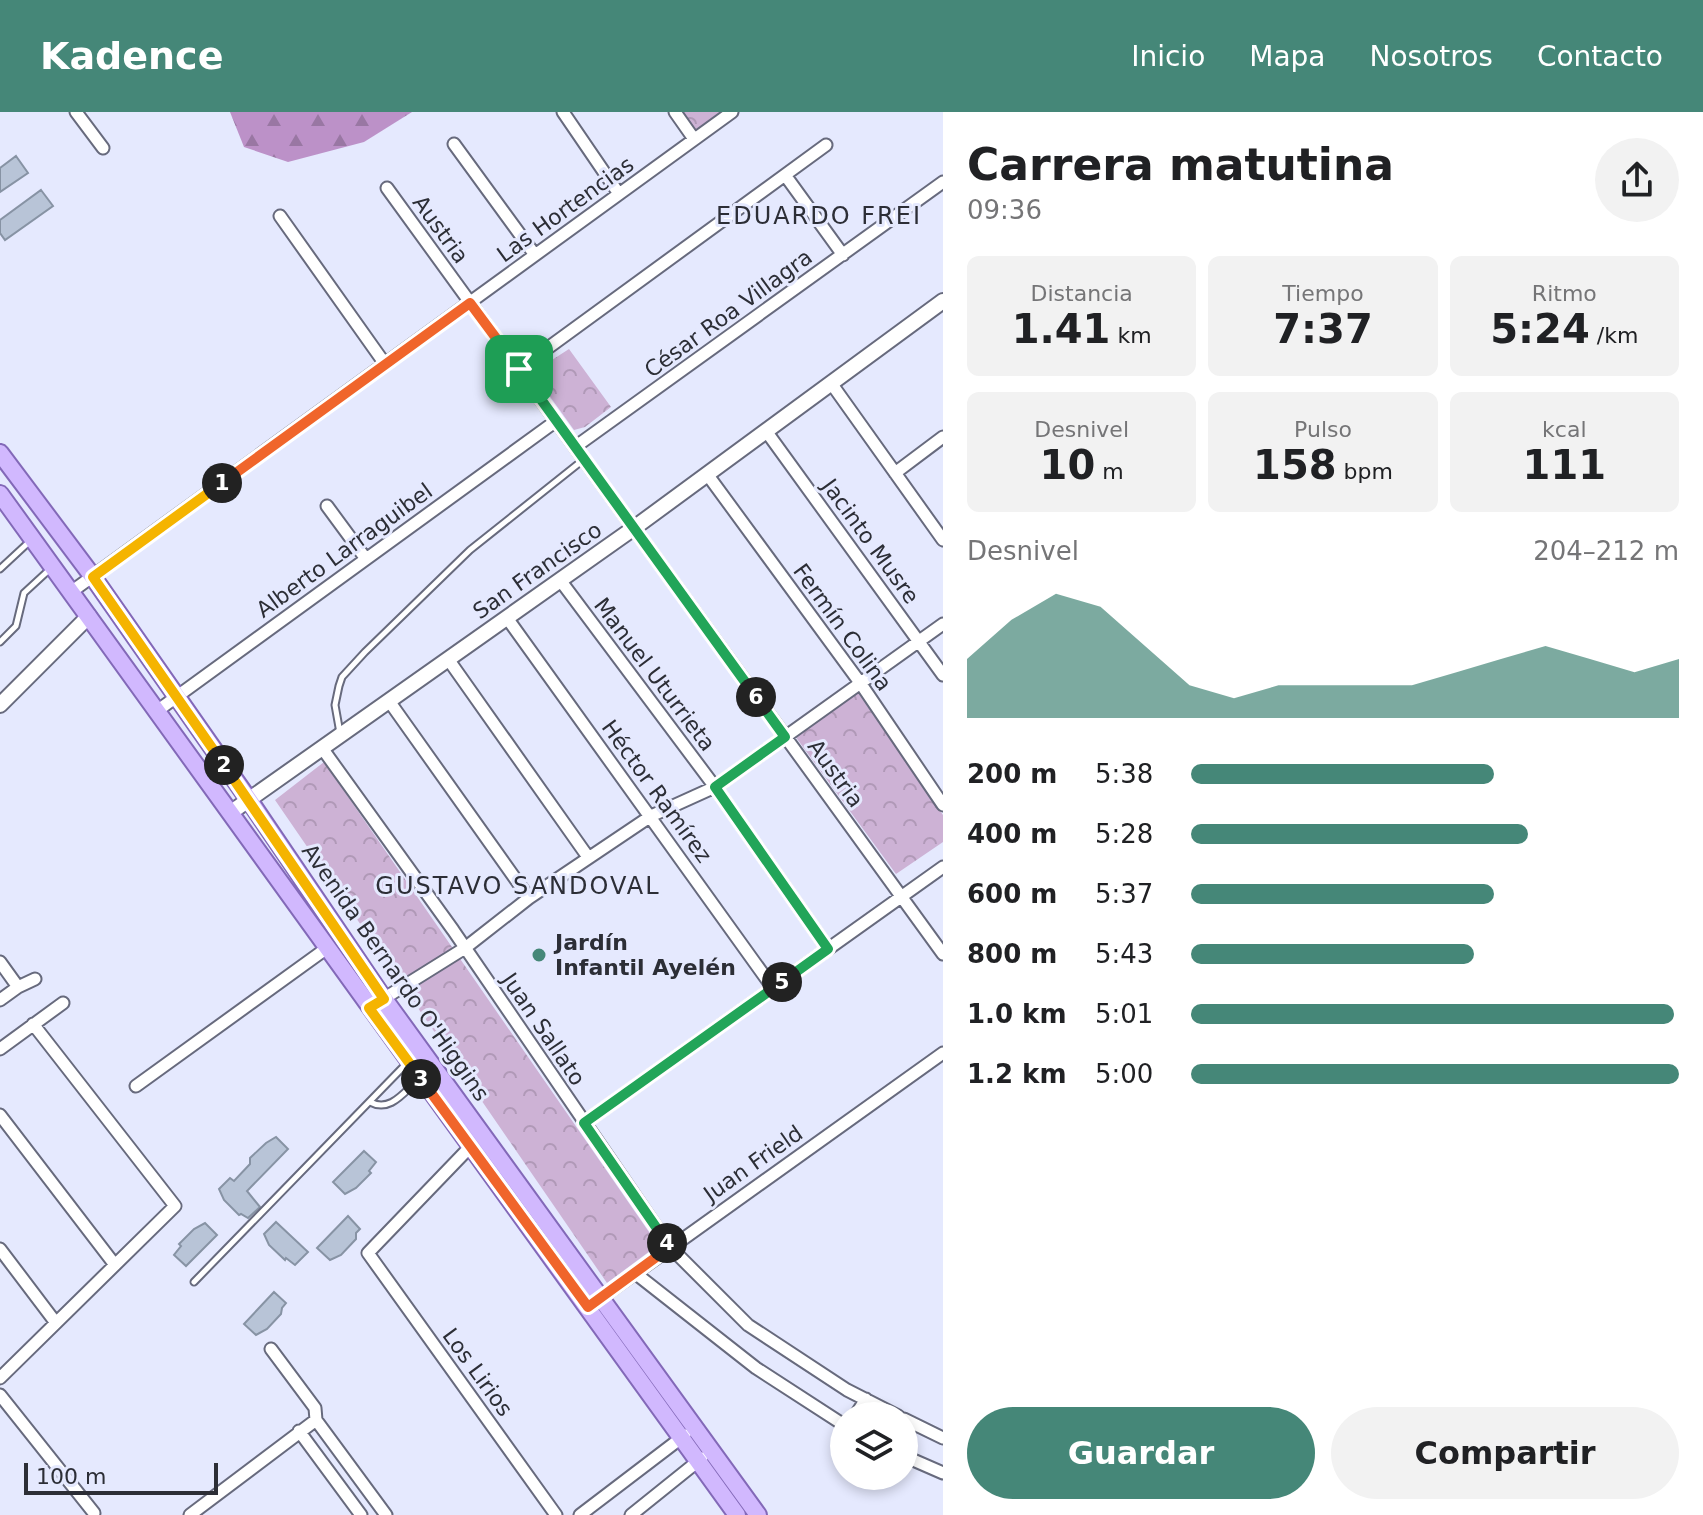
<!DOCTYPE html>
<html lang="es">
<meta charset="utf-8">
<style>
:root{--surface:#fff;--page:#f2f2f2;--text:#202124;--muted:#757577;--accent:#458778}
body{margin:0;font-family:"DejaVu Sans",sans-serif;background:var(--page);color:var(--text);height:100vh;display:flex;flex-direction:column;font-size:30px;white-space:nowrap}
*{box-sizing:border-box;margin:0}
p{font-size:26px;color:var(--muted)}
.icon{flex:none;width:44px;height:44px;fill:none;stroke:currentColor;stroke-width:2;stroke-linecap:round;stroke-linejoin:round}
.map{position:relative;flex:1;overflow:hidden}
.sheet{display:flex;flex-direction:column;background:var(--surface);width:760px}
.sheet>*{flex:none}
.fabs{position:absolute;left:830px;top:1290px;display:grid;gap:16px}
.fabs a{display:grid;place-items:center;width:88px;height:88px;border-radius:50%;background:var(--surface);box-shadow:0 4px 12px #0003;font-size:40px}
.scale{position:absolute;left:24px;bottom:20px;width:194px;box-sizing:border-box;padding-left:8px;border:4px solid #2c2e36;border-top:0;font-size:22px;line-height:28px;white-space:nowrap;color:#2c2e36;-webkit-text-stroke:6px #e5e9fe;paint-order:stroke}
.pin{position:absolute;display:grid;place-items:center;width:68px;height:68px;color:#fff;margin:-34px;border-radius:16px;box-shadow:0 4px 12px #0006}
.km{position:absolute;width:40px;height:40px;margin:-20px;border-radius:50%;background:#222;color:#fff;font-size:22px;line-height:40px;text-align:center}
.round{display:grid;place-items:center;flex:none;width:84px;height:84px;border-radius:42px;background:var(--page)}
.overview{display:flex;align-items:center;justify-content:space-between;height:136px;padding:0 24px}
h1{font-size:44px;font-weight:700;line-height:60px}
.metrics{display:grid;grid-template-columns:repeat(3,1fr);gap:12px;height:136px;padding:8px 24px}
.metrics div{display:grid;align-content:center;border-radius:12px;background:var(--page);text-align:center}
.metrics b{font-size:40px;font-weight:700}
.metrics small{font-size:22px;font-weight:400}
.metrics p{font-size:22px}
.chart{height:224px;padding:16px 24px}
.chart p{display:flex;justify-content:space-between}
.chart svg{width:100%;height:144px;margin-top:8px;fill:var(--accent);opacity:.7}
.cta{display:flex;gap:16px;margin-top:auto;padding:16px 24px}
.cta a{flex:1;height:92px;border-radius:48px;background:var(--accent);color:#fff;font-size:32px;font-weight:700;line-height:92px;text-align:center}
.cta a+a{background:var(--page);color:var(--text)}
ul{padding:0 24px;list-style:none;font-size:26px}
li{display:grid;grid-template-columns:128px 96px 1fr;align-items:center;height:60px}
li i{height:20px;border-radius:10px;background:var(--accent)}
header{display:flex;align-items:center;gap:48px;box-sizing:border-box;height:112px;padding:0 40px;background:var(--accent);color:#fff}
header strong{font-size:38px}
nav{display:flex;gap:44px;margin-inline-start:auto;font-size:28px}
main{display:flex;flex:1;min-height:0}
.map>svg:first-child{display:block}
</style>
<header>
<strong>Kadence</strong>
<nav><a>Inicio</a><a>Mapa</a><a>Nosotros</a><a>Contacto</a></nav>
</header>
<main>
<div class="map">
<svg width="943" height="1403" viewBox="0 0 943 1403">
<defs>
<pattern id="forest-firs" width="22" height="20" patternUnits="userSpaceOnUse" patternTransform="scale(2)"><rect width="22" height="20" fill="#bc91c8"/><path d="M5 1l3.5 6h-7zM16 11l3.5 6h-7z" fill="#9977a3"/></pattern>
<pattern id="park-crowns" width="20" height="18" patternUnits="userSpaceOnUse" patternTransform="scale(2)"><rect width="20" height="18" fill="#cdb2d5"/><path d="M2 6a3 3 0 1 1 6 0M12 15a3 3 0 1 1 6 0" fill="none" stroke="#b099b7"/></pattern>
</defs>
<rect width="100%" height="100%" fill="#e5e9fe"/>
<path fill="url(#forest-firs)" d="M230,0H412L364,30L288,50L244,35Z"/>
<path fill="url(#park-crowns)" d="M681,0H722L694,19Z
M569,237L611,295L585,315L574,318L538,268V257Z
M854,575L943,703V730L896,762L792,620Z
M324,650L658,1133L607,1171L275,688Z"/>
<path fill="#b8c4d7" stroke="#8793a4" stroke-width="2" d="M16,44L28,61L0,80V56Z
M41,78L53,94L5,128L0,121V108Z
M276,1025L288,1037L247,1079L260,1095L248,1106L241,1102L239,1103L224,1088L219,1077L230,1066L234,1069L250,1052V1046L266,1031Z
M364,1039L376,1050L369,1059L371,1061L356,1076L345,1082L333,1070Z
M348,1104L360,1117L356,1121V1127L341,1143L330,1148L317,1136Z
M276,1110L308,1140L295,1153L286,1146L285,1148L269,1133L264,1122Z
M205,1111L217,1123L186,1154L174,1143L181,1134L179,1132L194,1117Z
M274,1180L286,1191L282,1196L281,1202L267,1217L256,1223L244,1212Z"/>
<g fill="none" stroke-linecap="round" stroke-linejoin="round">
<defs>
<path id="service" d="M0,457L29,430
M0,530L16,514L24,481L49,458
M340,621L335,593L339,574L342,565L365,540L470,438L583,348
M370,990C390,1001 404,980 418,968
M194,1170L408,950"/>
<path id="minor" d="M76,0L103,36
M563,0L619,82
M675,0L694,27
M454,32L535,143
M785,63L843,143
M387,76L943,842
M280,104L385,252
M519,257L826,33
M831,271L943,428
M766,319L943,563
M575,335L943,70
M895,361L943,325
M707,362L861,572L943,693
M327,394L366,447
M560,468L715,675L828,837
M71,480L732,0
M507,506L773,876
M448,547L588,745
M389,589L529,786
M157,599L556,309
M322,636L453,818L670,1135L748,1213L847,1278L898,1304
M0,850L18,875
M0,888L18,875L35,867
M380,889L465,836L529,786L651,704L715,675L943,512
M0,937L63,891
M136,974L327,836
M0,1003L115,1153
M584,1011L943,755
M470,1035L368,1141L556,1403
M0,1137L56,1211
M635,1161L756,1256L844,1313
M588,1195L943,941
M271,1237L315,1296L316,1308L386,1403
M0,1266L175,1094L33,912
M0,1283L94,1401
M855,1304L866,1287
M904,1307L943,1326
M299,1319L361,1403
M904,1344L943,1361
M190,1403L316,1308
M580,1403L685,1323
M631,1403L702,1346"/>
<path id="tertiary" d="M0,593L89,504
M230,701L634,416L943,189"/>
<path id="primary" d="M0,341L93,465L249,688L384,887L758,1403
M0,382L737,1403"/>
</defs>
<use href="#service" stroke="#676a7d" stroke-width="9"/>
<use href="#minor" stroke="#676a7d" stroke-width="15"/>
<use href="#tertiary" stroke="#676a7d" stroke-width="18"/>
<use href="#primary" stroke="#8369b8" stroke-width="20"/>
<use href="#service" stroke="#fff" stroke-width="5"/>
<use href="#minor" stroke="#fff" stroke-width="11"/>
<use href="#tertiary" stroke="#fff" stroke-width="14"/>
<use href="#primary" stroke="#d1b8fe" stroke-width="16"/>
</g>
<g fill="none" stroke-linecap="round" stroke-linejoin="round">
<defs>
<path id="split-1" d="M222,371L470,191L519,257"/>
<path id="split-2" d="M222,371L93,465L224,653"/>
<path id="split-3" d="M224,653L384,887L369,896L421,967"/>
<path id="split-4" d="M421,967L588,1195L670,1135L667,1131"/>
<path id="split-5" d="M667,1131L584,1011L782,870"/>
<path id="split-6" d="M756,585L785,625L715,675L828,837L782,870"/>
<path id="split-7" d="M519,257L756,585"/>
</defs>
<use href="#split-1" stroke="#fff" stroke-width="16"/>
<use href="#split-2" stroke="#fff" stroke-width="16"/>
<use href="#split-3" stroke="#fff" stroke-width="16"/>
<use href="#split-4" stroke="#fff" stroke-width="16"/>
<use href="#split-5" stroke="#fff" stroke-width="16"/>
<use href="#split-6" stroke="#fff" stroke-width="16"/>
<use href="#split-7" stroke="#fff" stroke-width="16"/>
<use href="#split-1" stroke="#f0652b" stroke-width="10"/>
<use href="#split-2" stroke="#f5b400" stroke-width="10"/>
<use href="#split-3" stroke="#f5b400" stroke-width="10"/>
<use href="#split-4" stroke="#f0652b" stroke-width="10"/>
<use href="#split-5" stroke="#22a559" stroke-width="10"/>
<use href="#split-6" stroke="#22a559" stroke-width="10"/>
<use href="#split-7" stroke="#22a559" stroke-width="10"/>
</g>
<circle fill="#458778" stroke="#e5e9fe" stroke-width="3" cx="539" cy="843" r="8"/>
<g text-anchor="middle" stroke-width="6" stroke-linejoin="round" paint-order="stroke">
<g font-size="22" fill="#2c2e36" stroke="#e5e9fe">
<text transform="translate(565 97) rotate(-36)" y="8">Las Hortencias</text>
<text transform="translate(441 117) rotate(54)" y="8">Austria</text>
<text transform="translate(728 201) rotate(-36)" y="8">César Roa Villagra</text>
<text transform="translate(871 429) rotate(54)" y="8">Jacinto Musre</text>
<text transform="translate(344 438) rotate(-36)" y="8">Alberto Larraguibel</text>
<text transform="translate(537 458) rotate(-35)" y="8">San Francisco</text>
<text transform="translate(843 515) rotate(54)" y="8">Fermín Colina</text>
<text transform="translate(655 562) rotate(53)" y="8">Manuel Uturrieta</text>
<text transform="translate(836 661) rotate(54)" y="8">Austria</text>
<text transform="translate(657 679) rotate(54)" y="8">Héctor Ramírez</text>
<text transform="translate(396 860) rotate(55)" y="8">Avenida Bernardo O'Higgins</text>
<text transform="translate(544 917) rotate(56)" y="8">Juan Sallato</text>
<text transform="translate(753 1051) rotate(-35)" y="8">Juan Frield</text>
<text transform="translate(478 1260) rotate(54)" y="8">Los Lirios</text>
</g>
<g font-size="22" font-weight="bold" fill="#2c2e36" stroke="#e5e9fe" text-anchor="start">
<text x="555" y="838">Jardín<tspan x="555" dy="25">Infantil Ayelén</tspan></text>
</g>
<g font-size="24" letter-spacing="2" fill="#2c2e36" stroke="#e5e9fe">
<text x="819" y="112">EDUARDO FREI</text>
<text x="518" y="782">GUSTAVO SANDOVAL</text>
</g>
</g>
</svg>
<div class="fabs">
<a><svg class="icon" aria-label="layers" viewBox="0 0 24 24"><path d="M12 4l9 5-9 5-9-5zM3 14l9 5 9-5"/></svg></a>
</div>
<div class="scale">100 m</div>
<div class="pin" style="left:519px;top:257px;background:#1e9e55"><svg class="icon" aria-label="arrive" viewBox="0 0 24 24"><path d="M6 21V4h12l-3 4 3 4H6"/></svg></div>
<b class="km" style="left:222px;top:371px">1</b>
<b class="km" style="left:224px;top:653px">2</b>
<b class="km" style="left:421px;top:967px">3</b>
<b class="km" style="left:667px;top:1131px">4</b>
<b class="km" style="left:782px;top:870px">5</b>
<b class="km" style="left:756px;top:585px">6</b>
</div>
<section class="sheet">
<div class="overview"><div><h1>Carrera matutina</h1><p>09:36</p></div><a class="round"><svg class="icon" aria-label="share" viewBox="0 0 24 24"><path d="M12 15V3M7 8l5-5 5 5M5 13v7h14v-7"/></svg></a></div>
<div class="metrics">
<div><p>Distancia</p><b>1.41<small> km</small></b></div>
<div><p>Tiempo</p><b>7:37</b></div>
<div><p>Ritmo</p><b>5:24<small> /km</small></b></div>
</div>
<div class="metrics">
<div><p>Desnivel</p><b>10<small> m</small></b></div>
<div><p>Pulso</p><b>158<small> bpm</small></b></div>
<div><p>kcal</p><b>111</b></div>
</div>
<div class="chart"><p><span>Desnivel</span>204–212 m</p>
<svg viewBox="0 0 160 44" preserveAspectRatio="none"><path d="M0 44V26L10 14L20 6L30 10L40 22L50 34L60 38L70 34L80 34L90 34L100 34L110 30L120 26L130 22L140 26L150 30L160 26V44z"/></svg>
</div>
<ul>
<li><b>200 m</b>5:38<i style="width:62%"></i></li>
<li><b>400 m</b>5:28<i style="width:69%"></i></li>
<li><b>600 m</b>5:37<i style="width:62%"></i></li>
<li><b>800 m</b>5:43<i style="width:58%"></i></li>
<li><b>1.0 km</b>5:01<i style="width:99%"></i></li>
<li><b>1.2 km</b>5:00<i style="width:100%"></i></li>
</ul>
<div class="cta"><a>Guardar</a><a>Compartir</a></div>
</section>
</main>
